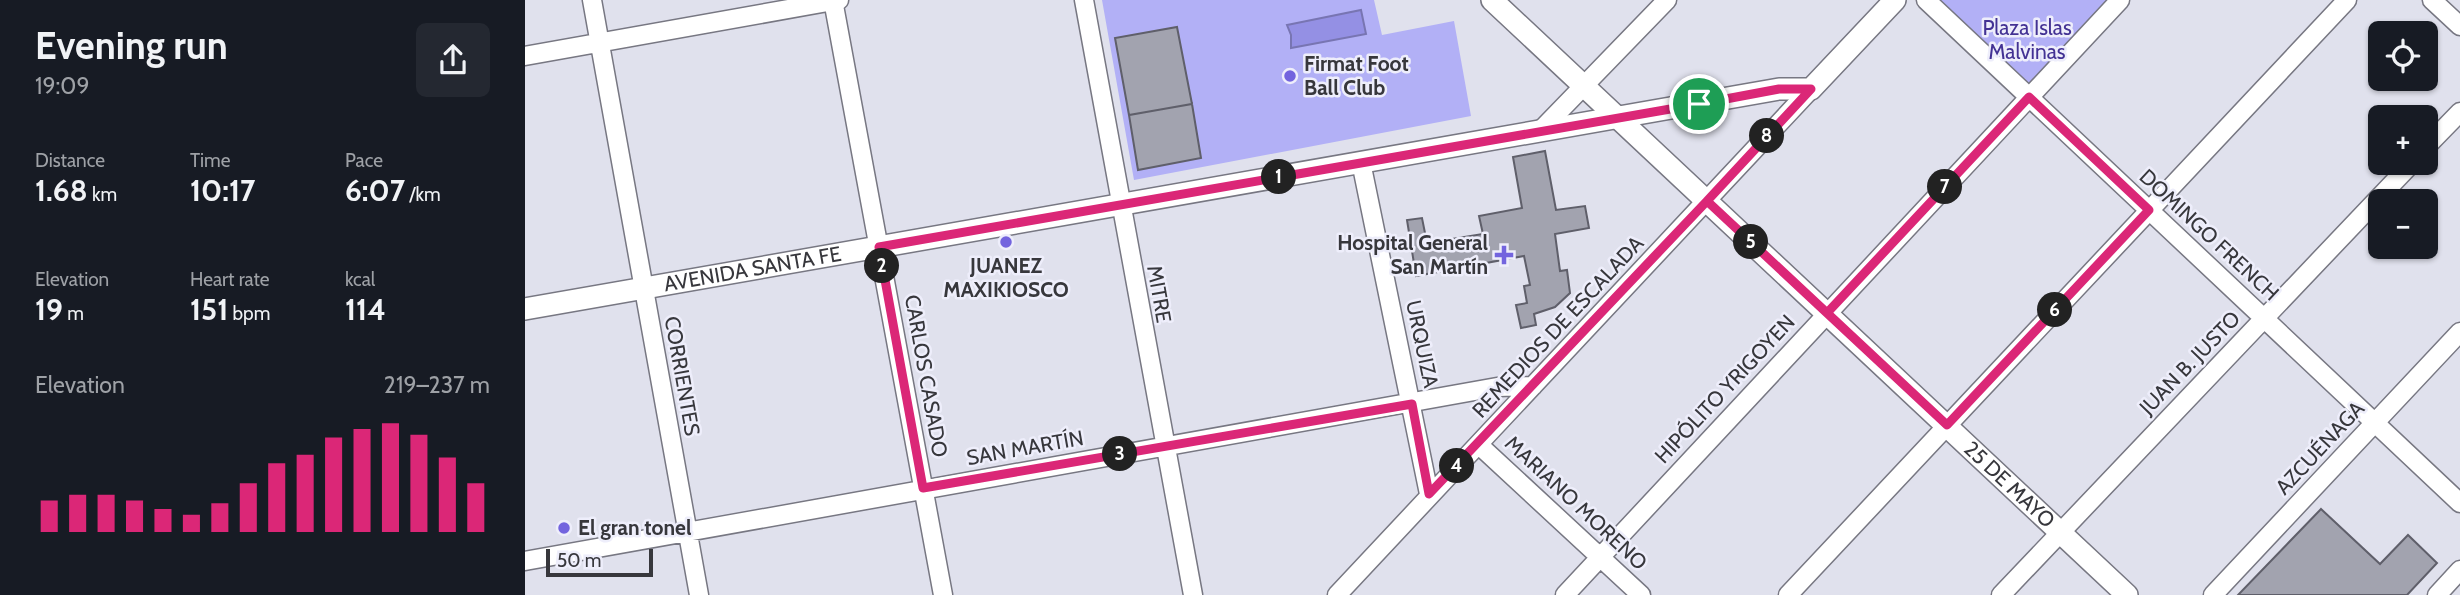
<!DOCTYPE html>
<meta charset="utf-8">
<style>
:root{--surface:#171b24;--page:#242831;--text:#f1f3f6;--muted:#9ea1a6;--accent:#db2777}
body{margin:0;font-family:Cabin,sans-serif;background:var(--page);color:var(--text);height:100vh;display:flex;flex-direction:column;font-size:26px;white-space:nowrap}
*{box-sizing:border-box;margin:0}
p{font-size:23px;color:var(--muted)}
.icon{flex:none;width:38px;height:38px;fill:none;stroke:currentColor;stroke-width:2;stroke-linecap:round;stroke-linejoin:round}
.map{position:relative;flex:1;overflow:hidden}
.panel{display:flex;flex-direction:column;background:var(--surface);width:525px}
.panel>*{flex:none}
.tools{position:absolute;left:1843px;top:21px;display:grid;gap:14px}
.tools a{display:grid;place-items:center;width:70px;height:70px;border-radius:10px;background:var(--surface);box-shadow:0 2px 5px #0004;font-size:35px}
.scale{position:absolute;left:21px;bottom:18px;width:107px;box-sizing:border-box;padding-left:7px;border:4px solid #37373c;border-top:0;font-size:19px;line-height:24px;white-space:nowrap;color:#37373c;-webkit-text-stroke:5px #eeeefb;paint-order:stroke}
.pin{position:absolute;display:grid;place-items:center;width:60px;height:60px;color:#fff;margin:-30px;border:4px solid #fff;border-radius:50%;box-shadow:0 2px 7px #0007}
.km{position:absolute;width:35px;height:35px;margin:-18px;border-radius:50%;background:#222;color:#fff;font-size:19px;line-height:35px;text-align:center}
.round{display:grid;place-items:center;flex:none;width:74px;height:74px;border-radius:10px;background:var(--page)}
.summary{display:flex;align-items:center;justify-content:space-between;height:119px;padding:0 35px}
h1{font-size:38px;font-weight:800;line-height:52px}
.figures{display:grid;grid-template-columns:repeat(3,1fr);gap:10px;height:119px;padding:7px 35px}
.figures div{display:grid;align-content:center}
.figures b{font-size:30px;font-weight:800}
.figures small{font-size:19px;font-weight:400}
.figures p{font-size:19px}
.chart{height:196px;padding:14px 35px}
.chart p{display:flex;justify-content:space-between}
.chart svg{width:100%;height:126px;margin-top:7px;stroke:var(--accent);stroke-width:6}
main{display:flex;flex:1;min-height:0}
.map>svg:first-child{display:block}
</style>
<main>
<section class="panel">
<div class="summary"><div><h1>Evening run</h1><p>19:09</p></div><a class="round"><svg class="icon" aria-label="share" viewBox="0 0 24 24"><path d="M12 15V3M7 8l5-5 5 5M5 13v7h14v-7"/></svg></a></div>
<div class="figures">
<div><p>Distance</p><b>1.68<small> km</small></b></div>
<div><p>Time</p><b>10:17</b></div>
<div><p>Pace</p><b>6:07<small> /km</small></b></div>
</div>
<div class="figures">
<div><p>Elevation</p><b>19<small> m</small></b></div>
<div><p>Heart rate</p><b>151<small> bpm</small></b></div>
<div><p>kcal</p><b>114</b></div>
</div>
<div class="chart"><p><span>Elevation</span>219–237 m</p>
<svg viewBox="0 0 160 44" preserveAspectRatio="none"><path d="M5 44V33M15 44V31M25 44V31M35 44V33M45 44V36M55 44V38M65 44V34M75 44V27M85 44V20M95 44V17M105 44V11M115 44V8M125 44V6M135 44V10M145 44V18M155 44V27"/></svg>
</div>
</section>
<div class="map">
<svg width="1935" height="595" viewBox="0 0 1935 595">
<rect width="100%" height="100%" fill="#e0e1ed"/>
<path fill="#b2b0f6" d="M577,0H849L857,35L929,21L946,116L609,180Z
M1401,0H1595L1504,97Z"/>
<path fill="#9490e4" stroke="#7875b2" stroke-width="2" d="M836,10L841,34L766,48V35L762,25Z"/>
<path fill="#a2a3af" stroke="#5f5f6a" stroke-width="2" d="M652,27L667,104L604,115L590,38Z
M667,104L676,158L613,170L604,115Z
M1020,151L1031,210L1060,206L1064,228L1030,234L1035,271L1042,270L1045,293L1030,307L1009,314L1011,325L996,328L991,305L1002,303L999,286L1005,285L999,256L891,276L882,220L897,218L902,243L958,234L954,216L997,208L988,157Z
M1796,509L1855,564L1883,535L1912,563L1882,595H1713Z"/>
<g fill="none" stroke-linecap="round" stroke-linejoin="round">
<defs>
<path id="minor" d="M67,0L174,595
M308,0L418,595
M559,0L668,595
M1401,0L1935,503
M1907,0L1935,26
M0,56L314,0
M1015,131L1142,0
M1900,148L1935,112
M836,162L904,494
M954,445L1116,595
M0,561L972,387L1008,386
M812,595L1286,89
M1040,595L1595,0
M1263,595L1822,0
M1476,595L1887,163
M1688,595L1935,332
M1912,595L1935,570"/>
<g id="tertiary">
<path id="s1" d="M967,0L1602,595"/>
<path id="s2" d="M0,309L1254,89H1286L1370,0"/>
</g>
</defs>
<use href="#minor" stroke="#777782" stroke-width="21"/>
<use href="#tertiary" stroke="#777782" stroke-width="24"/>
<use href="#minor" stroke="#fff" stroke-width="18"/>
<use href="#tertiary" stroke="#fff" stroke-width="21"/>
</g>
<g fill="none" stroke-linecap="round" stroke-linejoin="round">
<defs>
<path id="route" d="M1174,104L354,247L398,488L887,404L904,494L1182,201C1262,276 1342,351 1422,425L1624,210L1504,97L1302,313L1182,201L1286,89H1254L1174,104"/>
</defs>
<use href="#route" stroke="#fff" stroke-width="14"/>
<use href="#route" stroke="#db2777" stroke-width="9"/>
</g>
<g fill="#7364de" stroke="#eeeefb" stroke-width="2.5">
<circle cx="765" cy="76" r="7"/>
<circle cx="481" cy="242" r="7"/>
<path d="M975.5 244.5h7v7h7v7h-7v7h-7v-7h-7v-7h7z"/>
<circle cx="39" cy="528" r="7"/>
</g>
<g text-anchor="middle" stroke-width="5" stroke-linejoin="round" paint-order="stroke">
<g font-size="21" fill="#433294" stroke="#eeeefb">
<text x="1502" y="35">Plaza Islas<tspan x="1502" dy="24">Malvinas</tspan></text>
</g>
<g font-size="21" font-weight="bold" fill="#37373c" stroke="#eeeefb" text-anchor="start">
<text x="779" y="71">Firmat Foot<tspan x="779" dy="24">Ball Club</tspan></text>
<text x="963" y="250" text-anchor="end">Hospital General<tspan x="963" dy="24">San Martín</tspan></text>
<text x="481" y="273" text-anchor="middle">JUANEZ<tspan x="481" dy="24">MAXIKIOSCO</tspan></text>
<text x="53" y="535">El gran tonel</text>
</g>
<g font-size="21" fill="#37373c" stroke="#eeeefb">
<text transform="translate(1684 235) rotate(43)" y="7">DOMINGO FRENCH</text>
<text dy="7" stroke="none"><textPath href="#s2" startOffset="231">AVENIDA SANTA FE</textPath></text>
<text transform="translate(634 294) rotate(80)" y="7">MITRE</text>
<text transform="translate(1033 327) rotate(-47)" y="7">REMEDIOS DE ESCALADA</text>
<text transform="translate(897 344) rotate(78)" y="7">URQUIZA</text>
<text transform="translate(1665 363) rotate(-46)" y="7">JUAN B. JUSTO</text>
<text transform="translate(157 376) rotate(80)" y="7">CORRIENTES</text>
<text transform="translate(401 376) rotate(80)" y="7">CARLOS CASADO</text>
<text transform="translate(1200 389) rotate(-47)" y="7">HIPÓLITO YRIGOYEN</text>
<text transform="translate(500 448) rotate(-10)" y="7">SAN MARTÍN</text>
<text transform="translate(1795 448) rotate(-47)" y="7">AZCUÉNAGA</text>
<text dy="7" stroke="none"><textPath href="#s1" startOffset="709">25 DE MAYO</textPath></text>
<text transform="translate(1051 503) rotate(43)" y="7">MARIANO MORENO</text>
</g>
</g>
</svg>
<div class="tools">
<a><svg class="icon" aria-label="locate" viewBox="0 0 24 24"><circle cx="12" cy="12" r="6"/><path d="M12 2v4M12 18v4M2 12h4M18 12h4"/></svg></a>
<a>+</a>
<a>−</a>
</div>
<div class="scale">50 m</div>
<div class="pin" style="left:1174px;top:104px;background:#1e9e55"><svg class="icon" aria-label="arrive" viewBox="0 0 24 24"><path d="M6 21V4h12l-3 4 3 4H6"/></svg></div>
<b class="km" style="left:754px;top:177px">1</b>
<b class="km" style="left:357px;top:266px">2</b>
<b class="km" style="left:595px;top:454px">3</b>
<b class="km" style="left:932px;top:466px">4</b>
<b class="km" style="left:1226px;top:242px">5</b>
<b class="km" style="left:1530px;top:310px">6</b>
<b class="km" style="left:1420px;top:187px">7</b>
<b class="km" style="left:1242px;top:136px">8</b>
</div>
</main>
